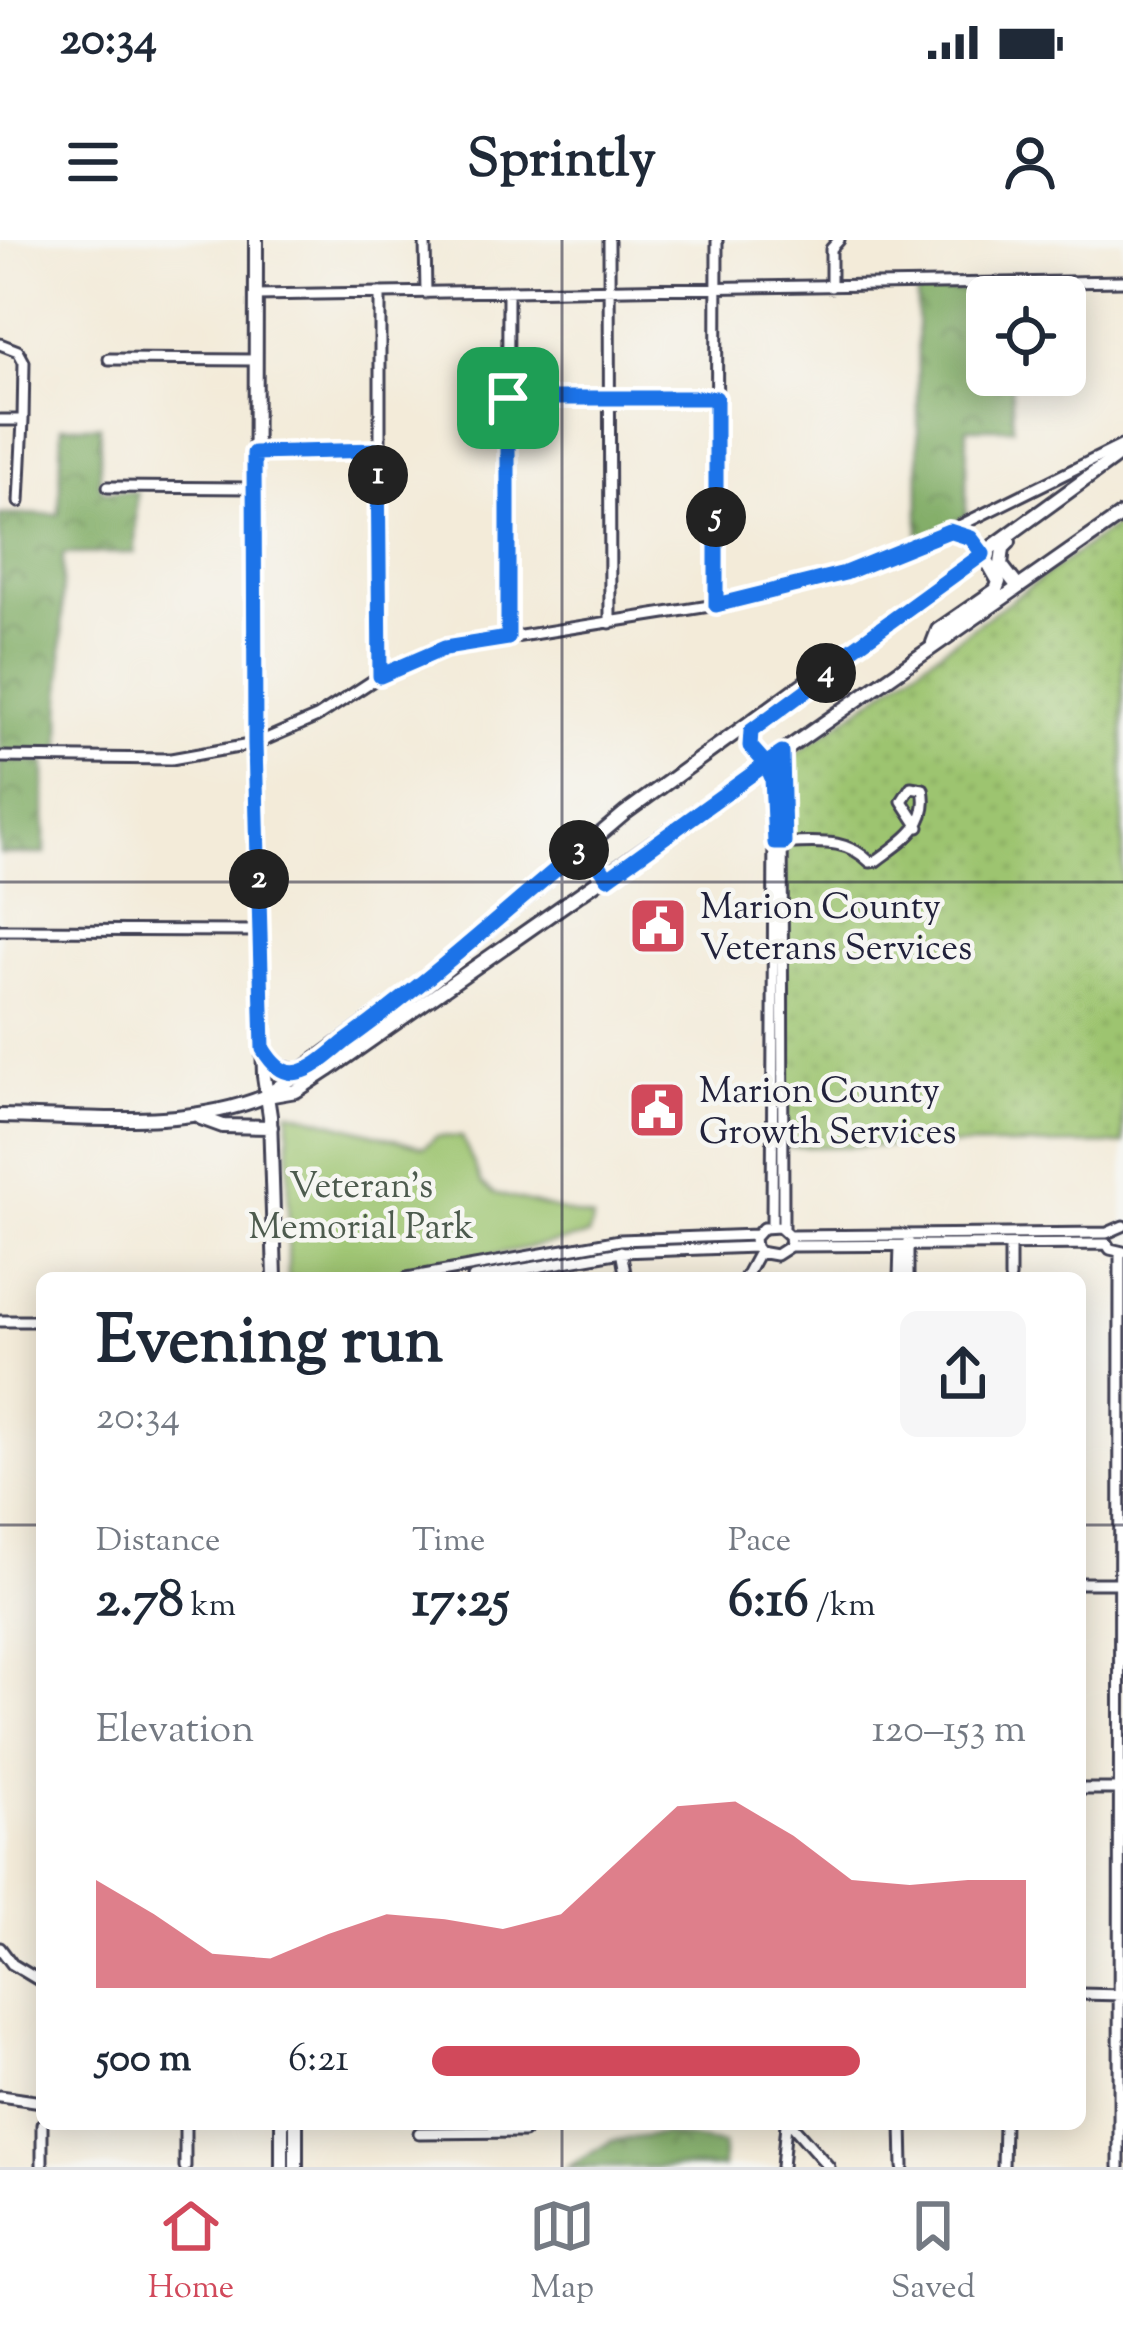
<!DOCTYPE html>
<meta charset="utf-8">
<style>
:root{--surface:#fff;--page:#f6f6f7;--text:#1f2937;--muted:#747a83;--line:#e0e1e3;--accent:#d1495b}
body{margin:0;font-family:"Sorts Mill Goudy",serif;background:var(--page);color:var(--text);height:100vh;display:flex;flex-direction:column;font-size:45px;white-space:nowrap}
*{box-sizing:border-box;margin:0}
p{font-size:39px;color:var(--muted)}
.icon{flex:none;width:66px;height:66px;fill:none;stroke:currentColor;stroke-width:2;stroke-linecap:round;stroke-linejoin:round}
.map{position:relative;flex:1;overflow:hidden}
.details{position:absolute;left:36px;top:1032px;width:1050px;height:858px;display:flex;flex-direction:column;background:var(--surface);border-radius:18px;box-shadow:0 6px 30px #0003}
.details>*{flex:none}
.buttons{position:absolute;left:966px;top:36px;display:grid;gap:24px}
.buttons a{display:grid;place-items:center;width:120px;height:120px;border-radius:18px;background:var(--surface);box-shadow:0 6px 30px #0003;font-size:60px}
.pin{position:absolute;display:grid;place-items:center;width:102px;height:102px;color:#fff;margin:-51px;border-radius:24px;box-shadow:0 6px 18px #0006}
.km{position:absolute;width:60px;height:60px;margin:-30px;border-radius:50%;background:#222;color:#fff;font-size:33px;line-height:60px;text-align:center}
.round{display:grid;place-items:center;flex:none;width:126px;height:126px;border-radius:18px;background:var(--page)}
.summary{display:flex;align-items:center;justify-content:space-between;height:204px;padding:0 60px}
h1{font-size:66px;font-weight:700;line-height:90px}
.figures{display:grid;grid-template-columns:repeat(3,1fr);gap:18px;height:204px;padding:12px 60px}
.figures div{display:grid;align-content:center}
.figures b{font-size:51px;font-weight:700}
.figures small{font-size:33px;font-weight:400}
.figures p{font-size:33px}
.chart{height:336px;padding:24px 60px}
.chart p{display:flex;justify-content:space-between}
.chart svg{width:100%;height:216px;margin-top:12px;fill:var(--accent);opacity:.7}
ul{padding:0 60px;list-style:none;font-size:39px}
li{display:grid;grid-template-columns:192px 144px 1fr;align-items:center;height:90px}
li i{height:30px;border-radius:15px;background:var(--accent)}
.status{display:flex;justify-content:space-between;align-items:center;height:84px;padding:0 60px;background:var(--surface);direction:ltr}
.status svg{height:33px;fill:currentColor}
header{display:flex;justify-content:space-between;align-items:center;height:156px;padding:0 60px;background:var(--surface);font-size:54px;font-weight:700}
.dock{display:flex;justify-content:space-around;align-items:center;height:168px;border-top:3px solid var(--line);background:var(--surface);font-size:33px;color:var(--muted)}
.dock a{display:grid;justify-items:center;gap:6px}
.dock .on{color:var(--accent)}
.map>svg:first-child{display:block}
</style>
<div class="status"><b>20:34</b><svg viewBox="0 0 49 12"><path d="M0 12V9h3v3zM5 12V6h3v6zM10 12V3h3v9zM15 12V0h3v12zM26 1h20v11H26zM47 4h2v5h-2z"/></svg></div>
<header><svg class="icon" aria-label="menu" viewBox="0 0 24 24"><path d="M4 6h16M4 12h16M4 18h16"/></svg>Sprintly<svg class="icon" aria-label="person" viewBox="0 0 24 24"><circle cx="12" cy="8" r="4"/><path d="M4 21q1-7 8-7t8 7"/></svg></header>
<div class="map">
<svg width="1123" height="1927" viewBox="0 0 1123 1927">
<defs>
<pattern id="grass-dots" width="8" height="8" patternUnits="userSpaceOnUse" patternTransform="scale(3)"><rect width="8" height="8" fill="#9dc470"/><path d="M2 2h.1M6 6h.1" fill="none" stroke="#87a862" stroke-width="1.8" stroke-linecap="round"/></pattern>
<pattern id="forest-crowns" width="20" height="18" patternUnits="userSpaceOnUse" patternTransform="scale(3)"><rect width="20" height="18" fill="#7eaa62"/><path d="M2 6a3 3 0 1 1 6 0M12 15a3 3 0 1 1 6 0" fill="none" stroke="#678a52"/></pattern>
</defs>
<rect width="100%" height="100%" fill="#f6f6f2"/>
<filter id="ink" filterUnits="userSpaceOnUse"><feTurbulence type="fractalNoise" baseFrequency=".00833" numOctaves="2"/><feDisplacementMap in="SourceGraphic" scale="24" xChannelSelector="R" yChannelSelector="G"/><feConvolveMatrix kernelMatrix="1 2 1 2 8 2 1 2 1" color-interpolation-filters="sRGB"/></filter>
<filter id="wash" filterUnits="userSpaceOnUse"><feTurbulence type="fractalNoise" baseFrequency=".004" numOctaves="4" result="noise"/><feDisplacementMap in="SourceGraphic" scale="48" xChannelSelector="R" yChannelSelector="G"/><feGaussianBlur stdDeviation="2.7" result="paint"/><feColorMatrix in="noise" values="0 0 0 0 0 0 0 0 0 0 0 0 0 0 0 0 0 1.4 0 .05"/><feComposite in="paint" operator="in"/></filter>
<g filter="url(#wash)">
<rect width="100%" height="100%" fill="#f3ebd9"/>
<path fill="url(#grass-dots)" stroke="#607356" stroke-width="3" d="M1123,280V904L785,907L786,521Z"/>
<path fill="url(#forest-crowns)" stroke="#50664e" stroke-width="3" d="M1009,49V57H987V135H1011L1013,188H967L966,276L919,297L917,52Z
M62,186H100V246L105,251L137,252L135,313L63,314L61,513H0V275L59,274Z
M0,521L45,522V614H0Z
M664,1894L723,1904V1927H568L611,1901Z"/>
<path fill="#9dc470" stroke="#607356" stroke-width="3" d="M289,871L424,907L437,896L462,897L482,943L494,953L593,979L588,996L373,1038H288Z"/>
</g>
<g filter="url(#ink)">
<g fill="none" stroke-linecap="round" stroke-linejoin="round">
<defs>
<path id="minor" d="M425,0L426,53
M609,1L610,383
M831,47V9L839,0
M380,53V436
M255,55L1123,41
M0,104L18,111L24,122L23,180H0
M109,119L255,120
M507,158H716
M254,213L378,210
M108,247L254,248
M19,262L23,180
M949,291L971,298L983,314
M716,365L717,0
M507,398L508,51
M782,513L783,989
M0,517L171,519L255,504L317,477L380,436L445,408L716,365L845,333L949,291L1123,205
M766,524L772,538L774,579L772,987
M784,603C817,603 845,597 870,622L876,621C902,601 931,586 923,549L911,547L902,561L919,587
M0,690L260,691
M789,996L1107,993L1123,986
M908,1001V1038
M790,1006L1107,1004L1110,1009L1123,1012
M621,1011L626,1038
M407,1038L620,1000L756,995
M473,1038L621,1012L755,1007L759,1012L776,1015L790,1006L789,996L779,987L763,988L754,998L755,1007
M745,1038L759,1012
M899,1038L900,1006
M1010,1038V1006
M0,1081H42
M1080,1343H1123
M1080,1549H1123
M0,1708L12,1724L42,1742
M1080,1754L1123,1755
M0,1856L42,1862
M42,1884V1927
M791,1884L829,1927
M902,1884L903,1927
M419,1893L524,1892V1884
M185,1927V1884
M782,1927L786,1884
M1003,1927L1004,1884
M1119,1927L1120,1013"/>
<path id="major" d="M256,0L255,504L264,836L270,876L275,1038
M1009,302L1003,308L1001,325L1018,347
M933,403L938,390L996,350L999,342L983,314
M762,482L751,491C748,507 756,513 766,524
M585,605L608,637
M264,810L274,826L299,832
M273,855L296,851L328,830L1123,274
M0,876C88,877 183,890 266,856L443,728L625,573L1123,212
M201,878L223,886L271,887
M296,1884V1927
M282,1927V1884"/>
</defs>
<use href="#minor" stroke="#414053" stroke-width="15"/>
<use href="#major" stroke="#414053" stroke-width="18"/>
<use href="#minor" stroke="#fff" stroke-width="9"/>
<use href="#major" stroke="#fff" stroke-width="12"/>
</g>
</g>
<g fill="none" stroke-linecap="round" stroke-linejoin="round" filter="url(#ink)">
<defs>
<path id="route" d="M508,158V398L445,408L380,436L378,210L254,213L255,504L263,809C271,822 282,836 299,832C315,829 333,811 346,801C430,741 505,671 585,605L608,638L766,524L772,538L775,603H784L782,513L766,524L750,506L751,491L823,438L840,418L983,314L971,298L949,291L845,333L716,365V158H508"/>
</defs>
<use href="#route" stroke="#fff" stroke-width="24"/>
<use href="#route" stroke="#1a73e8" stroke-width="15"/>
</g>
<path fill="none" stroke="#22223b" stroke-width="3" stroke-opacity="0.55" d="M562,0V1038M0,642H1123M0,1285H42M1080,1285H1123M562,1884V1927"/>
<defs>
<symbol id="civic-square" viewBox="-11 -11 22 22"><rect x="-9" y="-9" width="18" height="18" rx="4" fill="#d1495b" stroke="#f6f6f2"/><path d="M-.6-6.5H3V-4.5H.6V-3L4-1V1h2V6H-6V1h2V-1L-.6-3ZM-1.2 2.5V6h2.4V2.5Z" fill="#fff"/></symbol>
</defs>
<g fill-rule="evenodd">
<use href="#civic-square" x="625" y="653" width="66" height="66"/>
<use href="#civic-square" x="624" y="837" width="66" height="66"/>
</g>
<g text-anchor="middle" stroke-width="9" stroke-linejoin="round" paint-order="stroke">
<g font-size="36" fill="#22223b" stroke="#f6f6f2" text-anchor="start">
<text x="700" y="678">Marion County<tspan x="700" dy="41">Veterans Services</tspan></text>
<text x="699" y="862">Marion County<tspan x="699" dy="41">Growth Services</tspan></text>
</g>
<g font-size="36" fill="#4d5b4e" stroke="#f6f6f2">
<text x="361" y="957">Veteran's<tspan x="361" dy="41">Memorial Park</tspan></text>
</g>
</g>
</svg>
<div class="buttons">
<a><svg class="icon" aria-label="locate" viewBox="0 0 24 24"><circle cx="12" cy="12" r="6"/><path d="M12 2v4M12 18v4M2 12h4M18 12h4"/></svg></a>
</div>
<div class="pin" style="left:508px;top:158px;background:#1e9e55"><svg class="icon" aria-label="arrive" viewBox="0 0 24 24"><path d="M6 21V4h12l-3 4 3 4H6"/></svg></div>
<b class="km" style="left:378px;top:235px">1</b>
<b class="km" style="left:259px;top:639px">2</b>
<b class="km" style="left:579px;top:610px">3</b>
<b class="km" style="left:826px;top:433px">4</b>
<b class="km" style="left:716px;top:277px">5</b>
<section class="details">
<div class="summary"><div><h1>Evening run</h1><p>20:34</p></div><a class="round"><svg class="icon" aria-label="share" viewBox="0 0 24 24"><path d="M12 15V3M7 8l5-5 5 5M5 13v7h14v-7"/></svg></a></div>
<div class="figures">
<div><p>Distance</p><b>2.78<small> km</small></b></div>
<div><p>Time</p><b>17:25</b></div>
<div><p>Pace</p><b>6:16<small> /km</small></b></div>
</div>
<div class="chart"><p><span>Elevation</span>120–153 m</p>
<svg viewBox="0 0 160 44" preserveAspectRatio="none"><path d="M0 44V22L10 29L20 37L30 38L40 33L50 29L60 30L70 32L80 29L90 18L100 7L110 6L120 13L130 22L140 23L150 22L160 22V44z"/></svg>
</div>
<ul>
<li><b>500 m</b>6:21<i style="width:72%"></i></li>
</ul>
</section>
</div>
<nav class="dock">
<a class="on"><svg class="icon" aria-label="home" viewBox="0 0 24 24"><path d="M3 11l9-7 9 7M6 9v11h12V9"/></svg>Home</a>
<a><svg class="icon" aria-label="map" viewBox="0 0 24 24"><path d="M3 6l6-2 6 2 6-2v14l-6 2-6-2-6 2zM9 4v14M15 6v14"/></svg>Map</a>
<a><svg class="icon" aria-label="saved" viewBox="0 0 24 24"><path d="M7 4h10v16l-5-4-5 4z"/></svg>Saved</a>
</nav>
